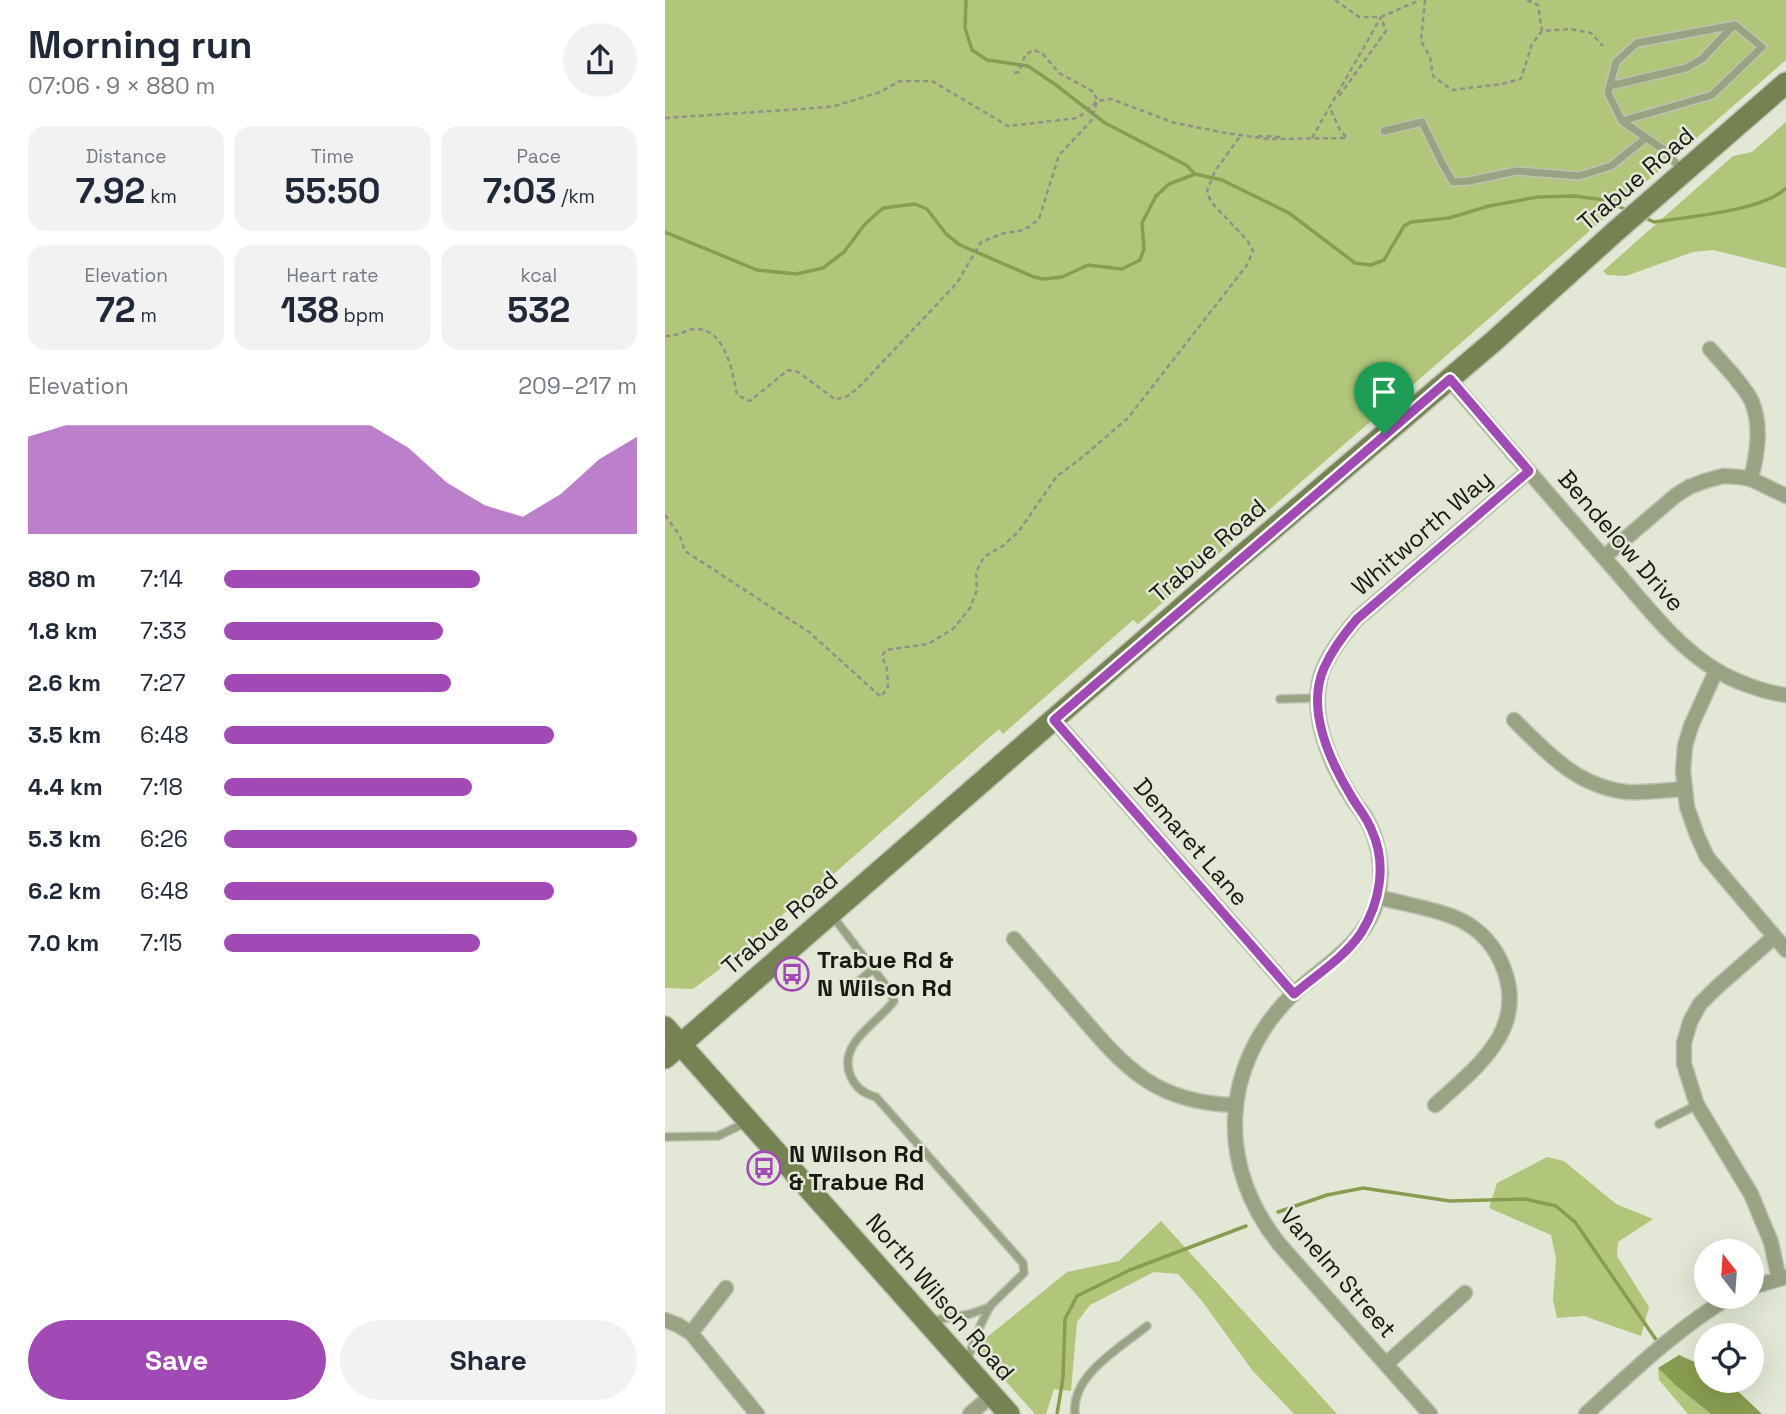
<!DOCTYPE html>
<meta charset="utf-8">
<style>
:root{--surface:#fff;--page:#f2f2f3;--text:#1f2937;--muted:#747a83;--accent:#a149b5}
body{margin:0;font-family:"Space Grotesk",sans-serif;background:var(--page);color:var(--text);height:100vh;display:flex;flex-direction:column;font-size:26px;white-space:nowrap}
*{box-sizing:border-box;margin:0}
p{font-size:23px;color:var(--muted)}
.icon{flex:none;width:38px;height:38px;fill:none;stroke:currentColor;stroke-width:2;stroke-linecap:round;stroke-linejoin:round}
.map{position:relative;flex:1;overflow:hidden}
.sheet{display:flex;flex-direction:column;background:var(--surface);width:665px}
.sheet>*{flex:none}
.needle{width:46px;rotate:343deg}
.tools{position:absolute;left:1029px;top:1239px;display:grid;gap:14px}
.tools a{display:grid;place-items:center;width:70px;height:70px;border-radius:50%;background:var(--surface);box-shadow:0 7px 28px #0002;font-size:35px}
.pin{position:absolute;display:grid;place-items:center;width:60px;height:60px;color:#fff;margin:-72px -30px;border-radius:50% 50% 50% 0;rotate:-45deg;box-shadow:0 0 7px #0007}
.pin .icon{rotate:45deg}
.round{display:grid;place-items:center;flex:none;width:74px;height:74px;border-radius:37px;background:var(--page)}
.headline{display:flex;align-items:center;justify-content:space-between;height:119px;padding:0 28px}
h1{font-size:38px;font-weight:600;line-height:52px}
.metrics{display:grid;grid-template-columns:repeat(3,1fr);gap:10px;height:119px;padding:7px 28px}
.metrics div{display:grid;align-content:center;border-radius:18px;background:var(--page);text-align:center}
.metrics b{font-size:35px;font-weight:600}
.metrics small{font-size:19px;font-weight:400}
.metrics p{font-size:19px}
.chart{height:196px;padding:14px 28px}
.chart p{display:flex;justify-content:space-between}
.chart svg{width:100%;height:126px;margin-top:7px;fill:var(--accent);opacity:.7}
.button{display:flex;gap:14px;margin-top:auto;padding:14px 28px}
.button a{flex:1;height:80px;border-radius:42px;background:var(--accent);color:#fff;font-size:28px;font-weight:600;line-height:80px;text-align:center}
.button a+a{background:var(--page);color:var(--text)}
ul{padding:0 28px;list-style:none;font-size:23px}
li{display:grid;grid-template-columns:112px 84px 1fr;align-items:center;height:52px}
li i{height:18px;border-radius:9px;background:var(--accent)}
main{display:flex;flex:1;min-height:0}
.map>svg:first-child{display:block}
</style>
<main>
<section class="sheet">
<div class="headline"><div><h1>Morning run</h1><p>07:06 · 9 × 880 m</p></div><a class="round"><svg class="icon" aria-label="share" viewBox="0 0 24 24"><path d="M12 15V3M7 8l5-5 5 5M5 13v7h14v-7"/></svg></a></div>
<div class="metrics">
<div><p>Distance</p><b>7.92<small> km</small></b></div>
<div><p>Time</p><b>55:50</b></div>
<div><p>Pace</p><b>7:03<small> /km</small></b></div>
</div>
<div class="metrics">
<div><p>Elevation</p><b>72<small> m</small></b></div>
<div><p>Heart rate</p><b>138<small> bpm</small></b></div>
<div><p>kcal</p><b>532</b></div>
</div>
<div class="chart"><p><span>Elevation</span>209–217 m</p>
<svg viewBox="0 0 160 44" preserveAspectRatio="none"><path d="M0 44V10L10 6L20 6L30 6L40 6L50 6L60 6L70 6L80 6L90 6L100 14L110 26L120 34L130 38L140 30L150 18L160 10V44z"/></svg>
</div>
<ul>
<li><b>880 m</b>7:14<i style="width:62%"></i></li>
<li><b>1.8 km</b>7:33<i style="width:53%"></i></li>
<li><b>2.6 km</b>7:27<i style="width:55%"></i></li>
<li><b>3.5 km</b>6:48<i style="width:80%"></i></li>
<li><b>4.4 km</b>7:18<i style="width:60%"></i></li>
<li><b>5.3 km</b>6:26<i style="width:100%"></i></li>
<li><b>6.2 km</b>6:48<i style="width:80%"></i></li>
<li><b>7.0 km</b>7:15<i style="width:62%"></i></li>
</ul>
<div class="button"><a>Save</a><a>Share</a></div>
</section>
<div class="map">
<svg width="1121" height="1414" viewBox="0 0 1121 1414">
<rect width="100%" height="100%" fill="#e2e8d5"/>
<path fill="#b1c67b" d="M0,0H1121V60L473,624L468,620L338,734L334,729L139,900L137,898L51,972L28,989L0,988Z
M1121,122V268L1048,250L1028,252L961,276L942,275L938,271L1068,156L1087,152Z
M882,1157L899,1161L951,1204L988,1219L953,1242L952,1256L984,1307L976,1336L919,1316L892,1318L888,1300L891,1259L886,1235L824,1208L832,1183Z
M496,1221L672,1414H629L587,1370L537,1301L513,1274L489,1272L425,1305L412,1322L406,1391L389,1389L381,1414H370L310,1347L402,1272L454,1261Z
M993,1368L1010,1385L1046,1414H1023L994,1380Z"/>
<path fill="#899d51" d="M1014,1355L1041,1367V1381H1062L1097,1414H1046L1010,1385L993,1368Z"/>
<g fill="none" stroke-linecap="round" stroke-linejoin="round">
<path stroke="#899d51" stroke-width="3.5" d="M301,0L300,28L307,50L322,60L363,66L391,85L440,123L521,165L529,173
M978,217L989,222C1022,217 1098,211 1121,188
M0,232L92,270L131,274L158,268L179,252L200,224L218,208L250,204L262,209L281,234L295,245L369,277L379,279L397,277L423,265L457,269L475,260L479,249L477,223L491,196L504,184L530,174L557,180L624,213L690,263L706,265L719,260L739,226L746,222L784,218L824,206L873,197L910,196L939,200L964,211
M613,1212L662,1195L698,1188L785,1201L860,1199L891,1206L910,1222L994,1344
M392,1414L398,1378L400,1319L412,1296L465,1270L581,1226"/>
<defs>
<path id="lane" d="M945,86L1021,68L1037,59L1069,25
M957,121L1047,95L1097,47L1070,25L972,43L951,62L943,93L957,121L999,150L1016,169
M719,131L757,122L777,163L788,182L804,181L851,171L914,176L946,166L981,138
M615,699L653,698
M166,914L225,991L229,1001C212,1024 171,1044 186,1077C191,1088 199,1094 211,1097L358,1263L359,1273L325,1306L316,1324L301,1363
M182,991L208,969
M994,1124L1032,1105
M0,1137L53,1136L80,1123
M265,1321L305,1314L325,1307
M410,1414C406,1375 455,1348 482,1326"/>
<path id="street" d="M1045,349C1057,363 1080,386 1087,402C1097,427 1092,454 1086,479
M784,379C839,442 893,506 949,569C980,604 1010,645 1051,670C1068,681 1101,693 1121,695
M939,557L1010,496L1024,487L1040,481L1058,476L1075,477L1086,479L1121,496
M1051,671L1026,726L1020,746L1018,771L1022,807L1032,835L1042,857L1121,950
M389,720L629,994
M849,720C883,754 913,787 963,792C982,793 1001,790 1019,789
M713,897C735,903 765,908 786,916C808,924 826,940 836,962C866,1027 813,1066 770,1105
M1109,937L1051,988L1035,1004L1025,1022L1019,1043V1064L1032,1105L1086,1194L1106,1242L1114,1279
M349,939C370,963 391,988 413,1013C461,1069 491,1103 570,1105
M1087,1287L1121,1277
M0,1320L13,1325L26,1333L92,1414
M26,1333L61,1288
M721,1364L800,1293
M305,1414L327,1395
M765,1414L615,1245C552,1167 554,1067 627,995C659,965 702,944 713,897C719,870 714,838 699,815C695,809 690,804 687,798C664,763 641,708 659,667C667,649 679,634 692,619L864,471
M921,1414C967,1372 1011,1329 1065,1297"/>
<path id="secondary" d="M0,1027L344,1414
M0,1058L574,558L829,341L952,230L1121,83"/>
</defs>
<use href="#lane" stroke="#bdc3b2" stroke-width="10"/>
<use href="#street" stroke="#bdc3b2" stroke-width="17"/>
<use href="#secondary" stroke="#bdc3b2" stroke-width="24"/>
<path stroke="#8f9385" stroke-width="2.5" stroke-dasharray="5 3.5" stroke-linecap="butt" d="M670,0L694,17H716L755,0
M760,0L756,41L765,57L768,76L787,90L837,84L856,79L867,44L877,31L905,29L926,33L938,46
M862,0L873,5L877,31
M674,96L721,31L716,17
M0,118L151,108L170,106L215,92L235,81H267L343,126L413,118L432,101L446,99L510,123L561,133L603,139L682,138L675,130L665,108
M593,136L618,137
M647,138L716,17
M0,336C12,337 20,329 32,329C60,329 68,373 72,395L85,401L123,370L133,372L171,400L177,397L183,396L195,386L292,283L316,242L342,232H352L364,227L374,219L394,155L426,121L432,101L429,92L394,73L377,53L368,50L360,55L354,72L348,73
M0,515L15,536L20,551L144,632L216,697L223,687L222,669L217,656L221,650L263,644L288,629L305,608L312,590L311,572L319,557L339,545L354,531L392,476L414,460L463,418L582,265L588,251L582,240L546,202L542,191L550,171L576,135"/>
<use href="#lane" stroke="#99a383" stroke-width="7"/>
<use href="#street" stroke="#99a383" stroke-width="14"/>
<use href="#secondary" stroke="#758353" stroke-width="21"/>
</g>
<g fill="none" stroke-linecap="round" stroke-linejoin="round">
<defs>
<path id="route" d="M785,379L864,471L692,619C679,634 667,650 659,668C641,709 664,759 685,794C692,807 702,817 707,831C722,864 715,903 696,933C680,957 651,975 629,994L389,720Z"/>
</defs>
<use href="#route" stroke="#fff" stroke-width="14"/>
<use href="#route" stroke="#a149b5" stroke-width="9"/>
</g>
<defs>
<symbol id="bus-ring" viewBox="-11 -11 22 22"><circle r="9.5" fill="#e2e8d5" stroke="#a149b5" stroke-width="1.5"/><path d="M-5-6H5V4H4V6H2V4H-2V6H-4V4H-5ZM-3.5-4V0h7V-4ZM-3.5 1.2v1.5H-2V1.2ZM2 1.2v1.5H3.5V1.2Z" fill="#a149b5"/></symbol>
</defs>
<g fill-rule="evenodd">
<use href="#bus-ring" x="108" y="955" width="38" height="38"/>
<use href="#bus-ring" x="80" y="1149" width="38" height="38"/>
</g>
<g text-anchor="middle" stroke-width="5" stroke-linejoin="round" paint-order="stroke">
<g font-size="24" fill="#171912" stroke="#e2e8d5">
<text transform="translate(971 179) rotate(-41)" y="8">Trabue Road</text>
<text transform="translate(757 533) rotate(-41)" y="8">Whitworth Way</text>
<text transform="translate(956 541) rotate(49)" y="8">Bendelow Drive</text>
<text transform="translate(543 551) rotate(-41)" y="8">Trabue Road</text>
<text transform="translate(526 842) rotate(49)" y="8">Demaret Lane</text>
<text transform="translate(115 923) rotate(-41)" y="8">Trabue Road</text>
<text transform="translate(673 1273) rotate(49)" y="8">Vanelm Street</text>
<text transform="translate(275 1297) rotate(49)" y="8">North Wilson Road</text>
</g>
<g font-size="24" font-weight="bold" fill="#171912" stroke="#e2e8d5" text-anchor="start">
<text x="152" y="968">Trabue Rd &amp;<tspan x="152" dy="28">N Wilson Rd</tspan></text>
<text x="124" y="1162">N Wilson Rd<tspan x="124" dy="28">&amp; Trabue Rd</tspan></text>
</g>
</g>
</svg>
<div class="tools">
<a><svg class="needle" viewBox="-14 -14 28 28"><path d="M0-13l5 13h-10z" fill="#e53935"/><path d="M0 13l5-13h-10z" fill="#747a83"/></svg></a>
<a><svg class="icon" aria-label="locate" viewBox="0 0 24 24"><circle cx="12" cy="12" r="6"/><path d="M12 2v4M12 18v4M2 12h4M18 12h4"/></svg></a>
</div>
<div class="pin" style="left:719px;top:434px;background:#1e9e55"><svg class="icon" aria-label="arrive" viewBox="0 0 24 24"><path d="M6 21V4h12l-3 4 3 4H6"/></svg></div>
</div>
</main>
